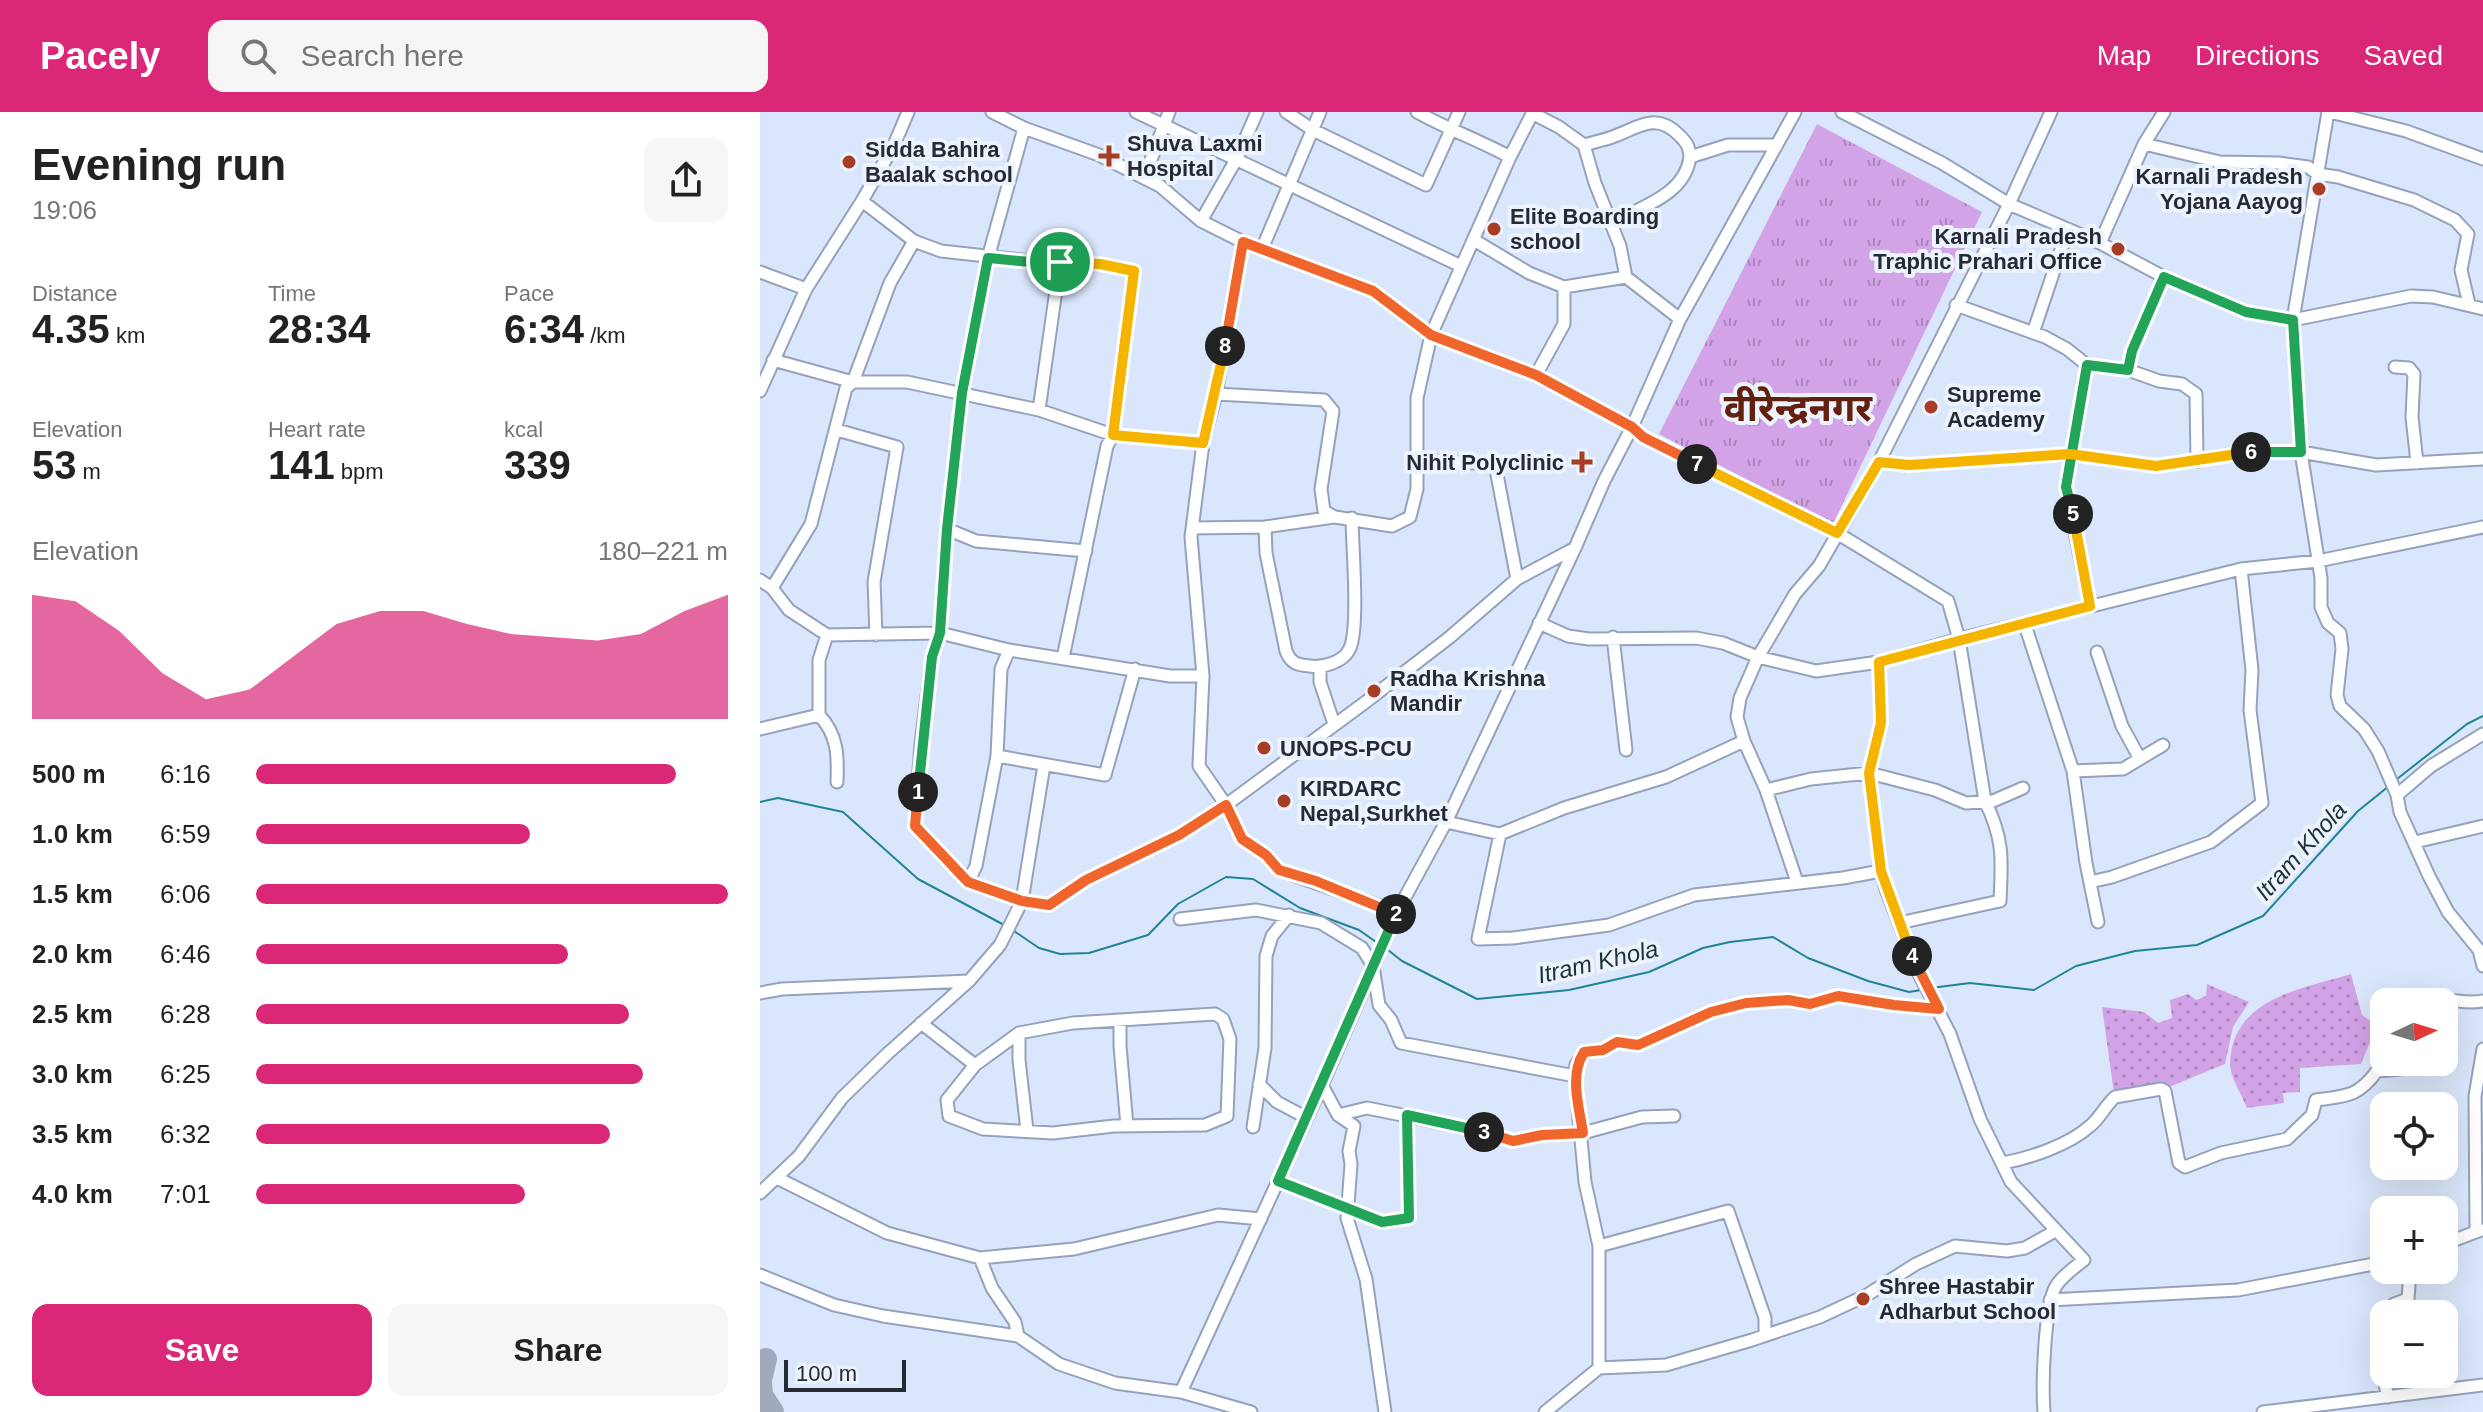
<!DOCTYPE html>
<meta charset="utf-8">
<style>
:root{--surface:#fff;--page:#f6f6f6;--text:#222;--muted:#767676;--accent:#db2777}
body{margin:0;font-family:Arial,"Noto Sans Devanagari",sans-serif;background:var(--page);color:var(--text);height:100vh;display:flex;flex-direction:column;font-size:30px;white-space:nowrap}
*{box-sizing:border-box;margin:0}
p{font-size:26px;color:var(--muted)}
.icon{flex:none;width:44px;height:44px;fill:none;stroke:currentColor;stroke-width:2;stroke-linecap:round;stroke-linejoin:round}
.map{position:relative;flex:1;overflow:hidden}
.drawer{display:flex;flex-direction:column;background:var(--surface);width:760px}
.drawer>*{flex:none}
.needle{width:52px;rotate:86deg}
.tools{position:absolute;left:1610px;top:876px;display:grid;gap:16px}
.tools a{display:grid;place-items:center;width:88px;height:88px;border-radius:16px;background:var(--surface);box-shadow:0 8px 32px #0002;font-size:40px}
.scale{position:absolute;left:24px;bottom:20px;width:122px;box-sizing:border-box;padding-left:8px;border:4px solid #252a34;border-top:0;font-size:22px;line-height:28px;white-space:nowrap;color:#252a34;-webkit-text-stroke:6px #edf3fd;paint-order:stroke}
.pin{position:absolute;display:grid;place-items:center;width:68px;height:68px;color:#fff;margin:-34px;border:4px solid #fff;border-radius:50%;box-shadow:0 2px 8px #0007}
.km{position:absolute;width:40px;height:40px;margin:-20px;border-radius:50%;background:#222;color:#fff;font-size:22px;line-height:40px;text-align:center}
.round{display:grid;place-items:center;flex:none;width:84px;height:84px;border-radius:16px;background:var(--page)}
.summary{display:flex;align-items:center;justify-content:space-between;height:136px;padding:0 32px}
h1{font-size:44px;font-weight:600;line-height:60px}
.figures{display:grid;grid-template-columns:repeat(3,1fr);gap:12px;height:136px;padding:8px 32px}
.figures div{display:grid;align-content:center}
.figures b{font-size:40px;font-weight:600}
.figures small{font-size:22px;font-weight:400}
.figures p{font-size:22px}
.chart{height:224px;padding:16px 32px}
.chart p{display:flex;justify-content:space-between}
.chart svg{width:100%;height:144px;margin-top:8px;fill:var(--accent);opacity:.7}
.primary-button{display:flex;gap:16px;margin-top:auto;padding:16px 32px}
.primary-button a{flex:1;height:92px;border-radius:16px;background:var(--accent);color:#fff;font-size:32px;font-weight:600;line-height:92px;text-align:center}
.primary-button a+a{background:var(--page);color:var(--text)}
ul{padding:0 32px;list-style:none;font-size:26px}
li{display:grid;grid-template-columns:128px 96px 1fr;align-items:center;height:60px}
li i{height:20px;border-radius:10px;background:var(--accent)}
header{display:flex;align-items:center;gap:48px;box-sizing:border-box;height:112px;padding:0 40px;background:var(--accent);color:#fff}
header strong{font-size:38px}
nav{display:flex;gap:44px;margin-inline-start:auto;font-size:28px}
.search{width:560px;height:72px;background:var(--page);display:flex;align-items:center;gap:20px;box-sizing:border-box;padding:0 28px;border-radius:16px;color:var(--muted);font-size:30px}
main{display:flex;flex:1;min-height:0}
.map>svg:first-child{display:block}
</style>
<header>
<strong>Pacely</strong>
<div class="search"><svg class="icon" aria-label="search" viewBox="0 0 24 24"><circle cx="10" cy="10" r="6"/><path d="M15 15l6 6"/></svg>Search here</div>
<nav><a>Map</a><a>Directions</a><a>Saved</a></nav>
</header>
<main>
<section class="drawer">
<div class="summary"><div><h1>Evening run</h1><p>19:06</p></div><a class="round"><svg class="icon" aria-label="share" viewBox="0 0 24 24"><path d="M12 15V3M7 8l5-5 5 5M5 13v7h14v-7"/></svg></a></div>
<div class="figures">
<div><p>Distance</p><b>4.35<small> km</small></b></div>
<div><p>Time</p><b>28:34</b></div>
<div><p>Pace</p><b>6:34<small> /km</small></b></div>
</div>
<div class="figures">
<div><p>Elevation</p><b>53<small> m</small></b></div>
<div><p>Heart rate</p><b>141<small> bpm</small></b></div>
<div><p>kcal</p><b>339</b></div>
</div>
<div class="chart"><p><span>Elevation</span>180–221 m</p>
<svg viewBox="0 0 160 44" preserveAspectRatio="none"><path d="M0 44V6L10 8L20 17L30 30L40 38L50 35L60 25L70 15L80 11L90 11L100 15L110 18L120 19L130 20L140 18L150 11L160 6V44z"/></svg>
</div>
<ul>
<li><b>500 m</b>6:16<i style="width:89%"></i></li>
<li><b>1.0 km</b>6:59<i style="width:58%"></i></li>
<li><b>1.5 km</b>6:06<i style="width:100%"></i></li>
<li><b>2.0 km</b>6:46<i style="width:66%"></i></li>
<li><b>2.5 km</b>6:28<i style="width:79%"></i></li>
<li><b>3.0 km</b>6:25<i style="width:82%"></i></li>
<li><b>3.5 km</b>6:32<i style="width:75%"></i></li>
<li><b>4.0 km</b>7:01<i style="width:57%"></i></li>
</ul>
<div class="primary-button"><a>Save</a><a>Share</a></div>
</section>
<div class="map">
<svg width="1723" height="1300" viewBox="0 0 1723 1300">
<defs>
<pattern id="grass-dots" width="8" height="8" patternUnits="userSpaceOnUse" patternTransform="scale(2)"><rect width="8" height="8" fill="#d3a3e8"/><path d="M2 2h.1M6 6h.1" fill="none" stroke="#ab85bd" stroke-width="1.8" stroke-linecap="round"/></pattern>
<pattern id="park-tufts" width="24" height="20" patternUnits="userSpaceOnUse" patternTransform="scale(2)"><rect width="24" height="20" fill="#d3a3e8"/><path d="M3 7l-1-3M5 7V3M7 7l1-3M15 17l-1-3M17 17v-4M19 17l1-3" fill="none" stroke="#ab85bd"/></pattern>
</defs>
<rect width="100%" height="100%" fill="#dae6fb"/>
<path fill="url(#grass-dots)" d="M1591,862L1602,903L1617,913L1601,952L1540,956V980L1523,981L1524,991L1487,996C1482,983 1469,963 1470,950C1473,886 1542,877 1591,862Z
M1447,872L1489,890L1473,915L1465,952L1409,975L1354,981L1342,895L1384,900L1398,911L1412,906L1410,888L1428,882L1436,888L1446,884Z"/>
<path fill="url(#park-tufts)" d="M1057,12L1222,100L1073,412L899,322Z"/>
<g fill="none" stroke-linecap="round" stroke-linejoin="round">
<path stroke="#218494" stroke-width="2" d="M1637,667L1707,612L1723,604
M0,690L18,686L83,700L158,767L246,814
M251,817L279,836L300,842L329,841L388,823L418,792L466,765L493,767L540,796L599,818L619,832
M628,838L642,849L717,887L809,878L889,860L943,836L970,830L1013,825L1048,846L1108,869L1149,880L1161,878
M1171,876L1210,871L1274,878L1316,854L1375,839L1437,833L1503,804L1598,699L1629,674"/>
<path stroke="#a0aabc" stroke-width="22" d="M1,1270L2,1283L13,1300
M0,1272L6,1247"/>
<defs>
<path id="minor" d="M232,0L264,16L339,43L384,66L400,74L441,109L483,130L613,179L671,223L776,263L872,315L883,325L1077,421L1188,489L1199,527L1225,689C1244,727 1242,748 1240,789L1139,811
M376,0L701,154
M526,0L553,18L666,73L699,0
M657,0C687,17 719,28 750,45
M1082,0L1182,51L1249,92L1340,131L1404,165L1486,200L1533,208L1651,184L1673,185L1723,197
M1568,0L1533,208L1541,340L1561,466V495L1568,511L1580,521L1582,537L1577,583L1580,594L1604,617L1618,639L1637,683L1640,700L1669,764L1688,800L1719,838L1723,854
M1570,0L1646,19L1723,47
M772,1L799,15L824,33L835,71L860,134L866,165L920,207
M264,16L228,146L202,281L187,417L180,521L172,545L161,632L155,714L208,770L262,789L284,653
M1384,32L1460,50L1518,51L1548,55L1558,62L1578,65L1654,88L1695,108L1708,122L1701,158L1709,192
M824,33C834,30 845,28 855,24C879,15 896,0 919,23C927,31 929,34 930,45L968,33H1014
M384,66L409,0
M102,89L154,129L181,139L262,148L275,152H340L374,159L353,323L347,334L303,546
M441,109L477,46L497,0
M853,111C882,94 925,83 930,45
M714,128L769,161L804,175L866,165
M483,130L456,282L443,331L431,425L443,564L439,654L466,693L482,727L506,743L519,758L637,800
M1340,131L1384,32L1404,0
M502,137L560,0
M0,160L46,177
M1196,193L1285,225L1307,237L1327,253L1368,258L1399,269L1422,272L1436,282L1437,349
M1273,221L1308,117
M13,248L93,270H147L279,298L353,323L443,331
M1327,253L1306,375L1330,494
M1635,255L1649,256L1654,262L1652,305L1657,351
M1368,258L1372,239L1404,165
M776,263L804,212V175
M0,279L46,177L102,89L134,33L148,0
M456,282L564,288L573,299L561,377L564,399L575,405L632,414L650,405L657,377V286L671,223L750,45L773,0
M279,298L300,150
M77,318L137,335L114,470L116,523
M655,348L735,352L757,467
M1119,350L1149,353L1310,342L1396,354L1487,340H1541L1616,353L1723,347
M505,415L506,441L526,539C531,552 538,553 550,554C563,556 583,550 589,538C600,520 592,431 592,406
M432,416L505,415L574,405
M187,417L216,429L326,439
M0,468L12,476L29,498L67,523L180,521L249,538L410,564H443
M12,476L51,412L86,276L93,270L130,171L154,129
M779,511L808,524L829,527L936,526L963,531L998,545L1056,559L1119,550L1199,527L1481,457L1558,449L1723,415
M1265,513L1313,659L1326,751L1338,810
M67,523L59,548V603C78,623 78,644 77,670
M853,525L866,638
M1337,540L1362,614L1380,647
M1119,550L1121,611L1109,661L1121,759L1126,777L1158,860L1190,922L1220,1007L1251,1070L1324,1148C1315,1155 1302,1164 1296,1174C1284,1194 1282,1275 1284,1300
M560,555V570L574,612
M0,617L59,603
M237,644L345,663L375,557
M1313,659L1363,657L1403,633
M1006,678L1051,667L1109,661L1175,678L1206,691L1233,689L1263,676
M1637,683L1671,654L1723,622
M686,710L740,722L804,696L906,665L984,629
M740,722L718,827L753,826L849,813L934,783L1083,766L1121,759
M1655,730L1723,714
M208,770L216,754L237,644L241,557L249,538
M1037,770L1006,678L984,629L977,605L980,586L998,545L1035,482L1059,454L1119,350L1249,92L1291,0
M1330,770L1352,765L1451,730L1502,691L1490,598L1492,558L1481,457
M420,807L496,798L561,811L602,836L613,854L619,893L631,908L641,931L815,964L825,1070L839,1134V1256
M0,881L22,877L209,869
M1670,890C1688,884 1704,893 1723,889
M360,909V934L367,1014
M161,911L215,953L259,921L313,911L455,902L463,907L470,927L467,1004L445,1013L354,1014L293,1021L223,1017L189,1004L187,988L215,953
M259,921V948L267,1018
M815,964L816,953L824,940L843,938L857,930L878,933L951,900L986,891L1028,888L1050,892L1078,884L1134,893L1179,897
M499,972L517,990L547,1006
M562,973L578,1003L607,996L721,1019L753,1029L782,1023L823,1021L882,1005L914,1004
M578,1003L594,1014L589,1039L591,1052L587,1106L606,1167L625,1300
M493,1015L505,936L506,844L512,824L529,803
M1243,1051C1270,1046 1309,1033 1330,1014C1340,1006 1345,994 1355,985L1401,977L1405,979L1419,1051L1425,1055L1461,1041L1527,1027L1552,1003L1556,988C1586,984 1598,985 1617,959L1640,957L1655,950
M17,1066L127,1121L220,1146L314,1137L458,1103L501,1107
M518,1069L622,1110L649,1106L647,1003
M0,1081L39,1044L82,986L127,942L209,869L240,833L262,789L289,793L326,768L419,723L466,693L603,592L690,525L757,467L815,436
M1716,1120L1715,984L1723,937
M1684,1132L1721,1118
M839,1134L968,1099L1005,1206V1223
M220,1146L232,1176L255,1210L258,1224
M0,1163L74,1193L123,1204L258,1224L299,1252L355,1271L421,1280L491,1300
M1290,1188L1478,1178L1624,1150
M1630,1202L1634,1192L1648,1187L1650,1158
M1624,1227L1623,1264L1628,1285
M421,1280L562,973L637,800L686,710L815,436L844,369L872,315L920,207L1035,0
M785,1300L839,1256L906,1253L992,1228L1060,1205L1107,1183L1156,1152L1195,1134L1247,1139L1265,1136L1295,1119
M1503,1300L1723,1273"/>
</defs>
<use href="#minor" stroke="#95a2bb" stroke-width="15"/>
<use href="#minor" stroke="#fff" stroke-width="11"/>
</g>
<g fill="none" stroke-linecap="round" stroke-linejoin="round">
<defs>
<path id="split-1" d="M158,680L172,545L180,521L187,417L202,281L228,146C253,148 275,152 300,150"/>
<path id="split-2" d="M158,680L155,714L208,770L262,789L289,793L326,768L419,723L466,693L482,727L506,743L519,758L556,769L636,802"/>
<path id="split-3" d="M636,802L518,1069L622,1110L649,1106L647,1003L724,1020"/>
<path id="split-4" d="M724,1020L753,1029L782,1023L823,1021C819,994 809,964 824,940L843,938L857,930L878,933L951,900L986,891L1028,888L1050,892L1078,884L1134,893L1179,897L1152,844"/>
<path id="split-5" d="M1152,844L1121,759L1109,661L1121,611L1119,550L1330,494L1313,402"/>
<path id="split-6" d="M1313,402L1306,375L1327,253L1368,258L1372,239L1404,165L1486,200L1533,208L1541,340H1491"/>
<path id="split-7" d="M937,352L1077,421L1119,350L1149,353L1310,342L1396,354L1491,340"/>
<path id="split-8" d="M465,234L483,130L613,179L671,223L776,263L872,315L883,325L937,352"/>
<path id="split-9" d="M300,150L340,152L374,159L353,323L443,331L465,234"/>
</defs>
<use href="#split-1" stroke="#fff" stroke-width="16"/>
<use href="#split-2" stroke="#fff" stroke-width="16"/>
<use href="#split-3" stroke="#fff" stroke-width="16"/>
<use href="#split-4" stroke="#fff" stroke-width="16"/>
<use href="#split-5" stroke="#fff" stroke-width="16"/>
<use href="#split-6" stroke="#fff" stroke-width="16"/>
<use href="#split-7" stroke="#fff" stroke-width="16"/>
<use href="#split-8" stroke="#fff" stroke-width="16"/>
<use href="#split-9" stroke="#fff" stroke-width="16"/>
<use href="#split-1" stroke="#22a559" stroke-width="10"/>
<use href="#split-2" stroke="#f0652b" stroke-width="10"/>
<use href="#split-3" stroke="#22a559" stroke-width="10"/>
<use href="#split-4" stroke="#f0652b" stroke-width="10"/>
<use href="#split-5" stroke="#f5b400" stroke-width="10"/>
<use href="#split-6" stroke="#22a559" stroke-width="10"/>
<use href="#split-7" stroke="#f5b400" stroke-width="10"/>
<use href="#split-8" stroke="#f0652b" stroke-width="10"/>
<use href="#split-9" stroke="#f5b400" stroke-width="10"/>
</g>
<g fill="#a73e24" stroke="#edf3fd" stroke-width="3">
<path d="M345 32h8v8h8v8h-8v8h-8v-8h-8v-8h8z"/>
<circle cx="89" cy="50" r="8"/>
<circle cx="1559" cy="77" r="8"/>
<circle cx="734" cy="117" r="8"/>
<circle cx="1358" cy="137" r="8"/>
<circle cx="1171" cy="295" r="8"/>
<path d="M818 338h8v8h8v8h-8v8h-8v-8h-8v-8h8z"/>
<circle cx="614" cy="579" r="8"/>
<circle cx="504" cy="636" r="8"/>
<circle cx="524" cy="689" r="8"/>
<circle cx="1103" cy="1187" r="8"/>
</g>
<g text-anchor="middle" stroke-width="8" stroke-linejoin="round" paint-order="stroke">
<g font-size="22" font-weight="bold" fill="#252a34" stroke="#edf3fd" text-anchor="start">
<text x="367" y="39">Shuva Laxmi<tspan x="367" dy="25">Hospital</tspan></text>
<text x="105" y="45">Sidda Bahira<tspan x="105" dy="25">Baalak school</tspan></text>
<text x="1543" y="72" text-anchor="end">Karnali Pradesh<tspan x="1543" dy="25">Yojana Aayog</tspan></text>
<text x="750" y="112">Elite Boarding<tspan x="750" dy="25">school</tspan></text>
<text x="1342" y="132" text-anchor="end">Karnali Pradesh<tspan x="1342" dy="25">Traphic Prahari Office</tspan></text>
<text x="1187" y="290">Supreme<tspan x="1187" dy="25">Academy</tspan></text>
<text x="804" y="358" text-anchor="end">Nihit Polyclinic</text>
<text x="630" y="574">Radha Krishna<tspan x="630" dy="25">Mandir</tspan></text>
<text x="520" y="644">UNOPS-PCU</text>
<text x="540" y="684">KIRDARC<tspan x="540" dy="25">Nepal,Surkhet</tspan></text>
<text x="1119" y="1182">Shree Hastabir<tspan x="1119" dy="25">Adharbut School</tspan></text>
</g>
<g font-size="24" font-style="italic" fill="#1d3236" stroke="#edf3fd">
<text transform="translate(1541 739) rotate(-48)" y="8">Itram Khola</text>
<text transform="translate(838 850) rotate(-13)" y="8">Itram Khola</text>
</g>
<g font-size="38" font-weight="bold" fill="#62200f" stroke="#edf3fd">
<text x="1038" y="309">वीरेन्द्रनगर</text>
</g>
</g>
</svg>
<div class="tools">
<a><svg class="needle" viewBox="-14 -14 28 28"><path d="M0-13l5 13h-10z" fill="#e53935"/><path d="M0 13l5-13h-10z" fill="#767676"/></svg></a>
<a><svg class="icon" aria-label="locate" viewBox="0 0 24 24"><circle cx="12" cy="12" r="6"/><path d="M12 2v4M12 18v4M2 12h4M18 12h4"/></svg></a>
<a>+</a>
<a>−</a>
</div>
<div class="scale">100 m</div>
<div class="pin" style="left:300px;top:150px;background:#1e9e55"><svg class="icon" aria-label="arrive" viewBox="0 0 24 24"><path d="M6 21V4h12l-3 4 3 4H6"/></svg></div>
<b class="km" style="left:158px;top:680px">1</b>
<b class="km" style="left:636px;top:802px">2</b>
<b class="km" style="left:724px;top:1020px">3</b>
<b class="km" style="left:1152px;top:844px">4</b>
<b class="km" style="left:1313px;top:402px">5</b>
<b class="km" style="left:1491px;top:340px">6</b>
<b class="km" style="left:937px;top:352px">7</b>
<b class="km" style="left:465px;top:234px">8</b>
</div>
</main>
